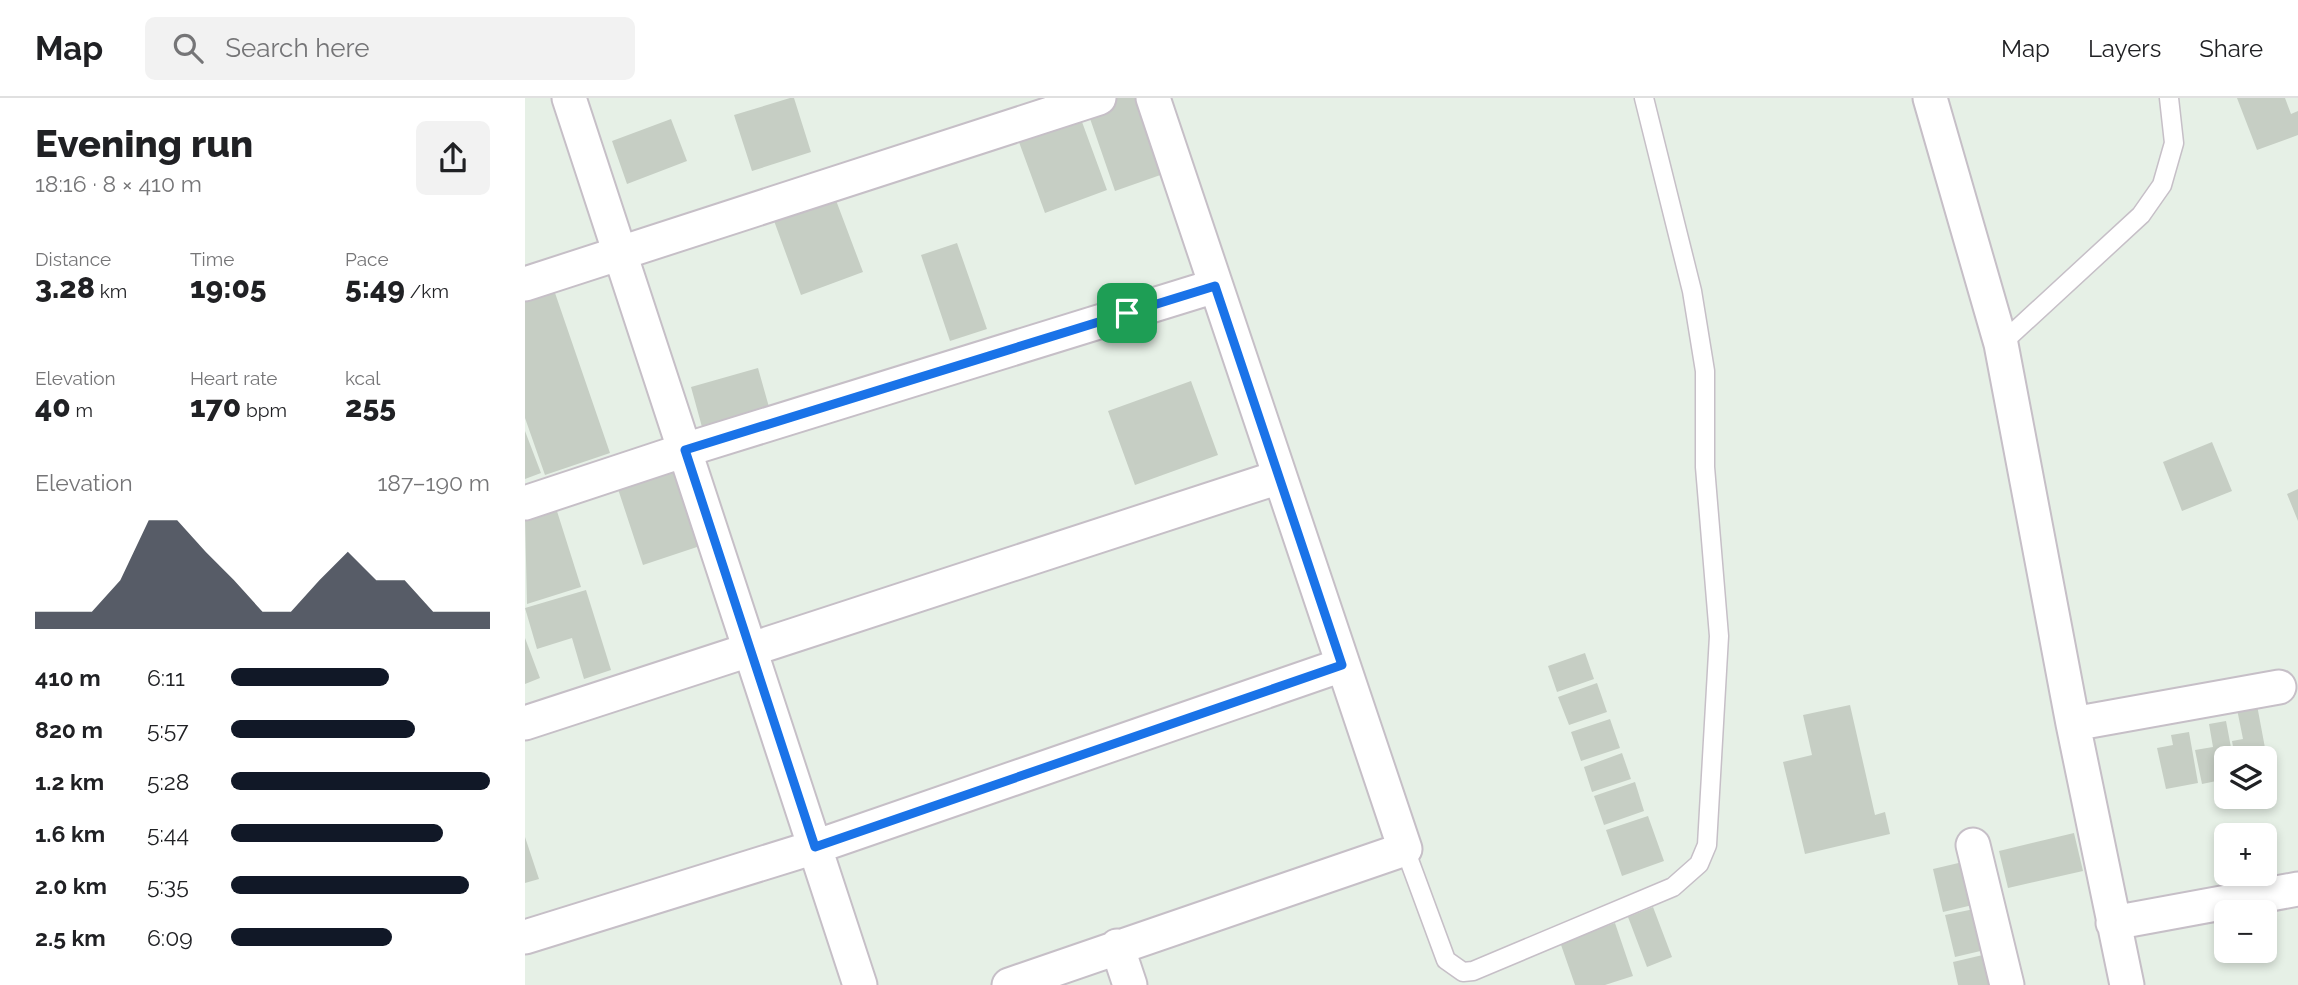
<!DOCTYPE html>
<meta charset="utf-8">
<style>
:root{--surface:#fff;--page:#f2f2f2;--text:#202124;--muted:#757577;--line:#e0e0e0;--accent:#111827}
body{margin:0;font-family:Raleway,sans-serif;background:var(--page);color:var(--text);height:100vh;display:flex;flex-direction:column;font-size:26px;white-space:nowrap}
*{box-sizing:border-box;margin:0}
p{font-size:23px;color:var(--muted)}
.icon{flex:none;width:38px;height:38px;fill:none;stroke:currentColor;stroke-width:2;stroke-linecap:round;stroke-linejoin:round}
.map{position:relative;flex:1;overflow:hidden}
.drawer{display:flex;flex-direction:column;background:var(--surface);width:525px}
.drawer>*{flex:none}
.controls{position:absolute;left:1689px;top:648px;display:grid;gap:14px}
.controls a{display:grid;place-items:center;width:63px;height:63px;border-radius:10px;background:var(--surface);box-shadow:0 4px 10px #0003;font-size:35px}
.pin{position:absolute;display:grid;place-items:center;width:60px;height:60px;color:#fff;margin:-30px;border-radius:14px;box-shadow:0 4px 10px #0006}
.round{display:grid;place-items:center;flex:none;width:74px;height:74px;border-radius:10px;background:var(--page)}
.overview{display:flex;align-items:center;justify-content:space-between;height:119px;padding:0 35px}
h1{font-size:38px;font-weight:800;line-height:52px}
.stats{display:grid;grid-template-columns:repeat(3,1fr);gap:10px;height:119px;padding:7px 35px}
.stats div{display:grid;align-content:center}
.stats b{font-size:30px;font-weight:800}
.stats small{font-size:19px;font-weight:400}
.stats p{font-size:19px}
.chart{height:196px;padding:14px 35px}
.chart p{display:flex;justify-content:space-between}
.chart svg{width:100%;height:126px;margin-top:7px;fill:var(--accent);opacity:.7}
ul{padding:0 35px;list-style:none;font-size:23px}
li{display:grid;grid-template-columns:112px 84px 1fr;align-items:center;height:52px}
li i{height:18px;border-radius:9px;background:var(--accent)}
header{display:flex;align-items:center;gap:42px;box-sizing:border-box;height:98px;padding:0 35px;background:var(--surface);border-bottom:2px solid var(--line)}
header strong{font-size:33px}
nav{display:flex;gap:38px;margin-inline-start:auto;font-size:24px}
.search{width:490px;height:63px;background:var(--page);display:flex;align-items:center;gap:18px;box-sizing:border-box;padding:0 24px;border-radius:10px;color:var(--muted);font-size:26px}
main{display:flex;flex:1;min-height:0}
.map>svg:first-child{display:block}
</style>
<header>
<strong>Map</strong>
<div class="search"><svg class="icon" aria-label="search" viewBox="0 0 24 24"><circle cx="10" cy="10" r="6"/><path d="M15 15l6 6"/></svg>Search here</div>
<nav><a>Map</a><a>Layers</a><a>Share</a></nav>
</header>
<main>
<section class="drawer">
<div class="overview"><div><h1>Evening run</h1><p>18:16 · 8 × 410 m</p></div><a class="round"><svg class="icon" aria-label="share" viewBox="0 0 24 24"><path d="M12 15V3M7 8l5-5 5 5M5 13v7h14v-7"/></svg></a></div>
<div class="stats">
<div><p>Distance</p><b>3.28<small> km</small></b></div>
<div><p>Time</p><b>19:05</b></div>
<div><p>Pace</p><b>5:49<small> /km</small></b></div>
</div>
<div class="stats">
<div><p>Elevation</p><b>40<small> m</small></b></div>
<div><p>Heart rate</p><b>170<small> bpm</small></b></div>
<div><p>kcal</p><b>255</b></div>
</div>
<div class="chart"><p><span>Elevation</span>187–190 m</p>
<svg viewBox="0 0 160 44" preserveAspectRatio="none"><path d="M0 44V38L10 38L20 38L30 27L40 6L50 6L60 17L70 27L80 38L90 38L100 27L110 17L120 27L130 27L140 38L150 38L160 38V44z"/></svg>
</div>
<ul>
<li><b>410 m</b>6:11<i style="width:61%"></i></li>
<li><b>820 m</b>5:57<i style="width:71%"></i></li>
<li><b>1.2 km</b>5:28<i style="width:100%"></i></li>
<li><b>1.6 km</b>5:44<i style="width:82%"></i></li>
<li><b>2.0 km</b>5:35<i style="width:92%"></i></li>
<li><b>2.5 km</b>6:09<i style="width:62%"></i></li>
</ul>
</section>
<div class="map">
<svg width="1773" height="887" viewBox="0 0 1773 887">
<rect width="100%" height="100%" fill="#e6f0e6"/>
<path fill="#c6cec4" d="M265,0H269L286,54L227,73L209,17Z
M587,0H618L644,74L590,93L561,9Z
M1712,0H1760L1766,16L1773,13V37L1732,52Z
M553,13L582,92L520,115L491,36Z
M146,21L162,63L102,86L87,43Z
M309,97L338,174L276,197L248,120Z
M432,145L462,231L425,243L396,157Z
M29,192L85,355L20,377L0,320V202Z
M233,270L244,309L177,329L166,289Z
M666,283L693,357L610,387L583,313Z
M0,333L16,375L0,381Z
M1687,344L1707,393L1657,413L1638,364Z
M151,365L178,447L118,467L91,385Z
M1773,391V423L1762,396Z
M31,410L56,489L2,506L0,419Z
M61,492L86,572L59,581L47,540L12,551L0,510Z
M0,540L15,580L0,586Z
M1060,555L1069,581L1032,594L1023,568Z
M1072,585L1082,614L1044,627L1033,599Z
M1325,607L1350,717L1360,714L1365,736L1280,756L1258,664L1287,657L1278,617Z
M1732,607L1743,666L1740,667V660H1710L1707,643L1718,641L1712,611Z
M1085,621L1095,650L1056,663L1046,634Z
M1701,623L1708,660H1701V681L1677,686L1670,652L1688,649L1684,626Z
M1664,634L1673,685L1641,691L1632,650L1648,647L1646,637Z
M1097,655L1106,681L1067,694L1059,669Z
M1110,684L1119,713L1079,727L1069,698Z
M1123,718L1139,763L1097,778L1081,732Z
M1549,735L1558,773L1483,790L1474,753Z
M0,739L14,781L0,785Z
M1442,763L1452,806L1418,814L1408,771Z
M1128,809L1147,859L1122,869L1103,819Z
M1454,810L1464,851L1430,859L1420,817Z
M1090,825L1108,878L1080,887H1050L1035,844Z
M1462,856L1470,887H1433L1428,864Z"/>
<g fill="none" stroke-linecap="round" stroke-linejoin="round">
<defs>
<path id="service" d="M1476,246L1616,117L1637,87L1649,45L1644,0
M880,751L921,862L938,874L948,873L1148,789L1174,766L1182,747L1194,538L1180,369V273L1167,193L1119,0"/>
<path id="minor" d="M44,0L335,887
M1405,0L1476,246L1548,626L1602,887
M0,186L574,0
M0,405L160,352L690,188
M0,625L754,379
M1548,626L1754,589
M1448,747L1482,887
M1588,825L1773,791
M0,839L290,749L817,567
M592,848L605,887
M484,887L880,751L628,0"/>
</defs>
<use href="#service" stroke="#c6bfc7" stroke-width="21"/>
<use href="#minor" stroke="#c6bfc7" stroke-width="37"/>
<use href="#service" stroke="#fff" stroke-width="18"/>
<use href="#minor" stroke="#fff" stroke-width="33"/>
</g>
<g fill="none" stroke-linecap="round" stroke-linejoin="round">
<defs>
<path id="route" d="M690,188L817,567L290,749L160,352Z"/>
</defs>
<use href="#route" stroke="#fff" stroke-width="14"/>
<use href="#route" stroke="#1a73e8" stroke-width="9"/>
</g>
</svg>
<div class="controls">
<a><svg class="icon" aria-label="layers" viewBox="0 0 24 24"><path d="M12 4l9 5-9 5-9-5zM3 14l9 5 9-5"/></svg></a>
<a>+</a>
<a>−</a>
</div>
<div class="pin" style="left:602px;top:215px;background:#1e9e55"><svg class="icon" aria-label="arrive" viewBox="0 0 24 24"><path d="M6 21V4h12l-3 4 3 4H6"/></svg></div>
</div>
</main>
